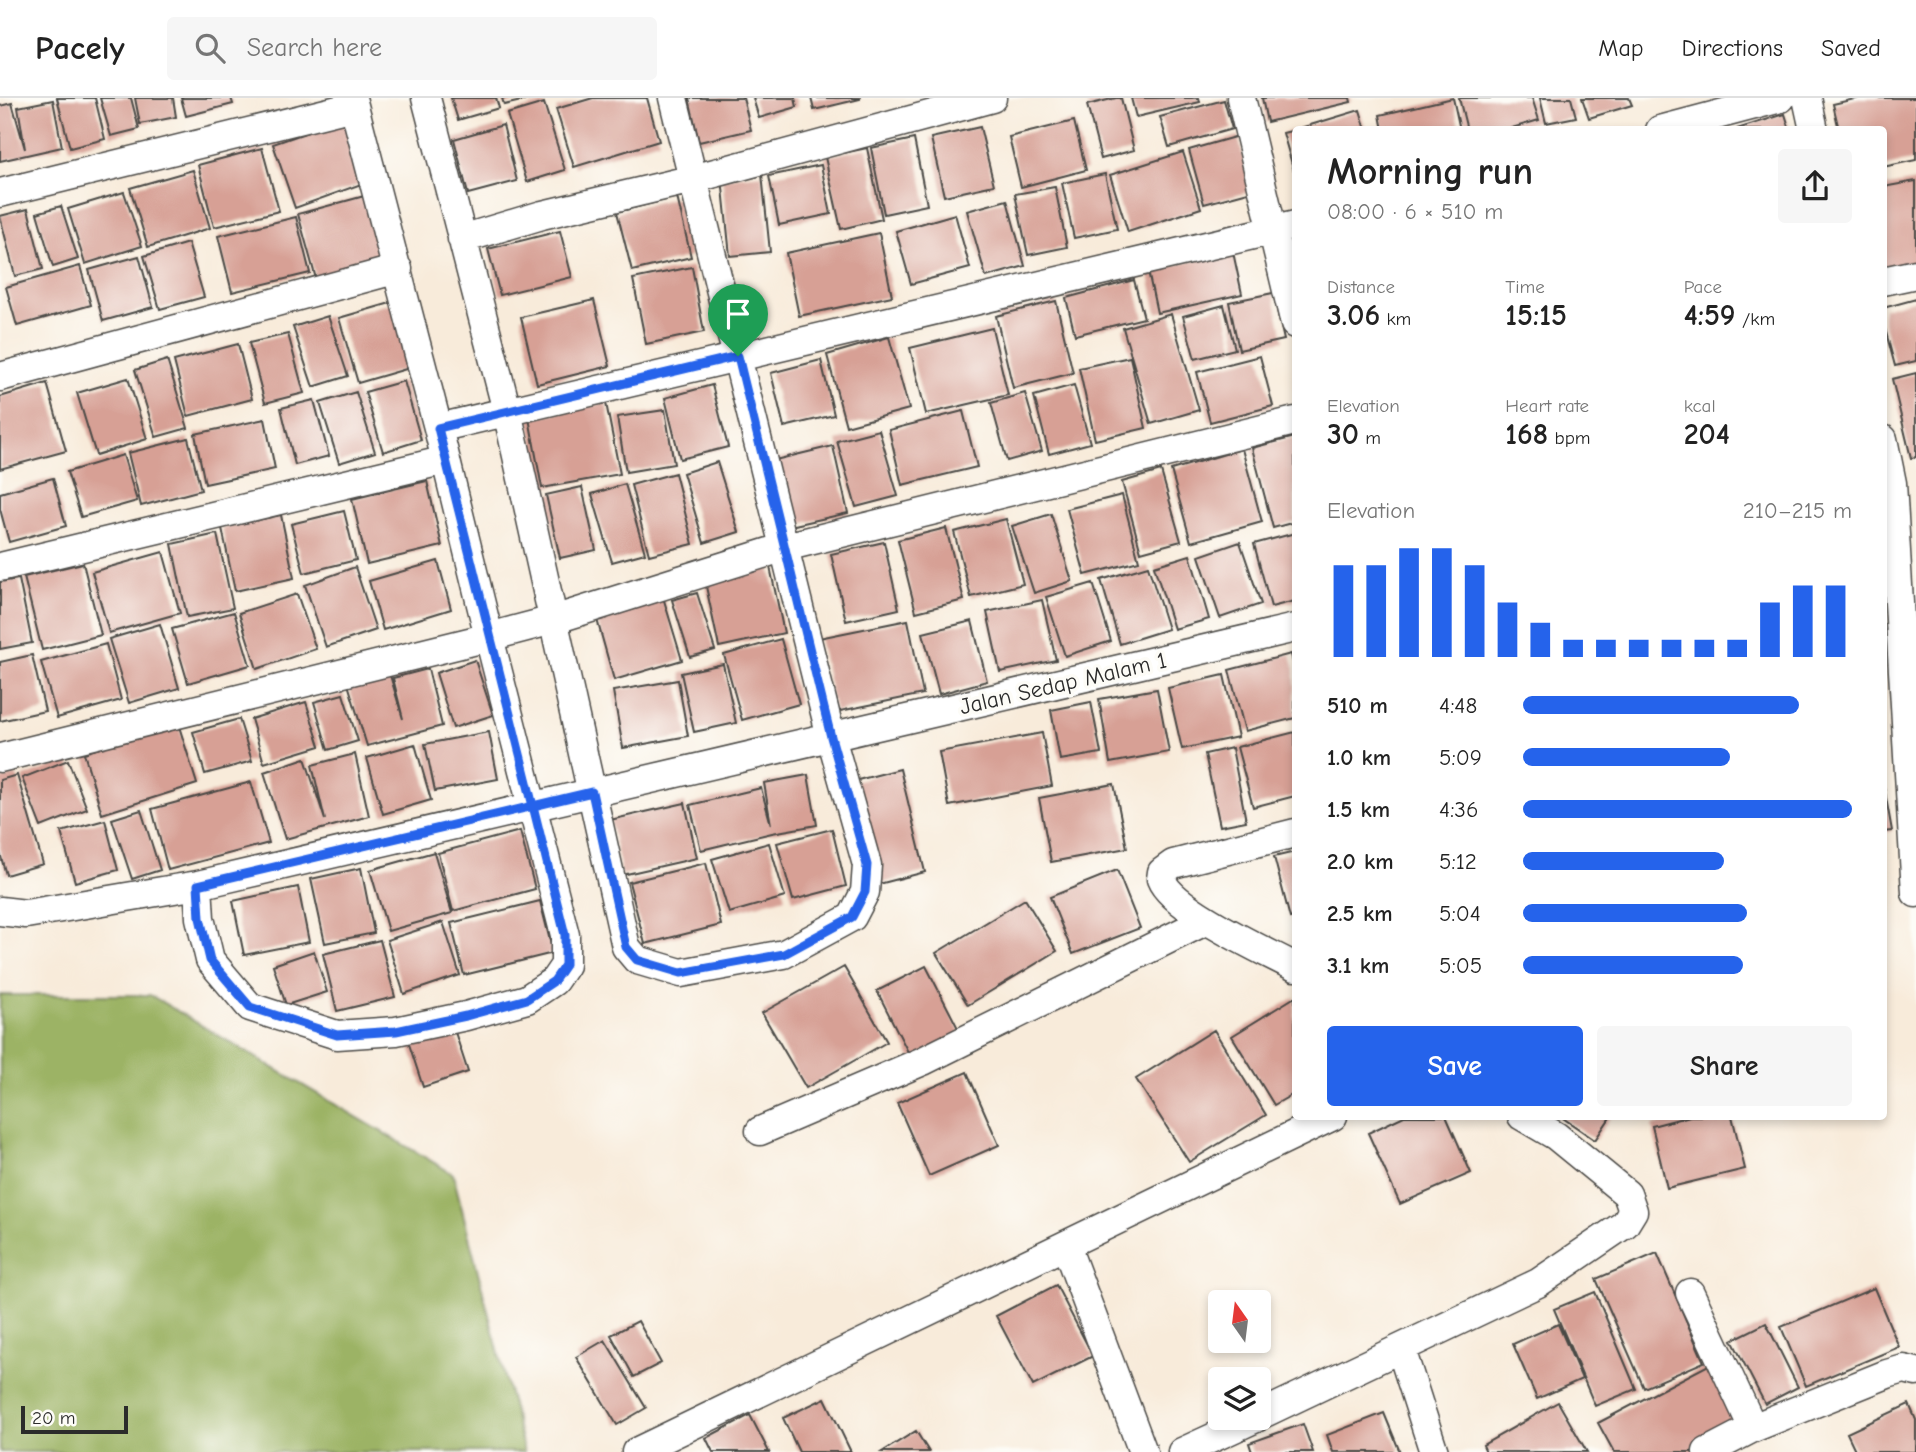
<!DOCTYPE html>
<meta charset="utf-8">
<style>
:root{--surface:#fff;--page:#f6f6f6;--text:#222;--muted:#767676;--line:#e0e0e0;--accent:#2563eb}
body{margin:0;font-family:"Comic Neue",sans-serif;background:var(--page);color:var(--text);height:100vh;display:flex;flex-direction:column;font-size:26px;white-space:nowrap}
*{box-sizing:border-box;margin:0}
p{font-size:23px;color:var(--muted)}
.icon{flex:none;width:38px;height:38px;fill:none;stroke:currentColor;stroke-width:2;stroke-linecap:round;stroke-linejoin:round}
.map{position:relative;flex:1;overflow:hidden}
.sheet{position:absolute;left:1292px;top:28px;width:595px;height:994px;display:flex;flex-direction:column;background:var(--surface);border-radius:7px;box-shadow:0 4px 10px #0003}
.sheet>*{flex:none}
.needle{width:46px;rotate:346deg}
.fabs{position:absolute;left:1208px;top:1192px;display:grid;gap:14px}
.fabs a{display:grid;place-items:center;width:63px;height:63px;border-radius:7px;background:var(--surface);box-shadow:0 4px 10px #0003;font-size:35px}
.scale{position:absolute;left:21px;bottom:18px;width:107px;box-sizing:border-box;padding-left:7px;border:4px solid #2b2b2b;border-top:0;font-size:19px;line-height:24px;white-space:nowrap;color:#2b2b2b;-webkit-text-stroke:5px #fdfcf7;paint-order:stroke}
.pin{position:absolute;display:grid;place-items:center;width:60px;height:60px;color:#fff;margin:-72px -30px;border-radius:50% 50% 50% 0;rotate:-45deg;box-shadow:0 0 7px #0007}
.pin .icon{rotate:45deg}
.round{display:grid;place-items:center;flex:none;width:74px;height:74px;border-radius:7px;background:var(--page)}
.summary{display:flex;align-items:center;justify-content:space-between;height:119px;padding:0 35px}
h1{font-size:38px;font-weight:700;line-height:52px}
.figures{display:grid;grid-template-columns:repeat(3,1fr);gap:10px;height:119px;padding:7px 35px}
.figures div{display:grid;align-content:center}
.figures b{font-size:30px;font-weight:700}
.figures small{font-size:19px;font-weight:400}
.figures p{font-size:19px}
.chart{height:196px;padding:14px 35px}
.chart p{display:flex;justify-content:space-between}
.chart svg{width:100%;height:126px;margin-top:7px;stroke:var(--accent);stroke-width:6}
.button{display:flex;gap:14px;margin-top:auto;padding:14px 35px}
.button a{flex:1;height:80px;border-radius:7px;background:var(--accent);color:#fff;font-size:28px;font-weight:700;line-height:80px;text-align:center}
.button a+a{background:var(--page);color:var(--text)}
ul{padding:0 35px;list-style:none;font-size:23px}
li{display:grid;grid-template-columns:112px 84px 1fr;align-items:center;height:52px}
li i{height:18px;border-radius:9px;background:var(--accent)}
header{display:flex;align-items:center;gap:42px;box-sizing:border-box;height:98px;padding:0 35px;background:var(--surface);border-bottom:2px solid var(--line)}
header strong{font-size:33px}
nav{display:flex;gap:38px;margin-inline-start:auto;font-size:24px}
.search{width:490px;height:63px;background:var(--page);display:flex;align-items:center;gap:18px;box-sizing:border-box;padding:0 24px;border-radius:7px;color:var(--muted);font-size:26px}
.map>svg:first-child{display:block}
</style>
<header>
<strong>Pacely</strong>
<div class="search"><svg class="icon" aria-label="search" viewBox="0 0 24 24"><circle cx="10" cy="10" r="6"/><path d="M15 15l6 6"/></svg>Search here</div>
<nav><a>Map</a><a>Directions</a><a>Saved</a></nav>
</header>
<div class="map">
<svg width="1916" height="1354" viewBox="0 0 1916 1354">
<rect width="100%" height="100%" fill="#fdfcf7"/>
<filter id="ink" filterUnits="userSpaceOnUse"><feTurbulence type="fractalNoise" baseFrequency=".0143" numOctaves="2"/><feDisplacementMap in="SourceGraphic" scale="14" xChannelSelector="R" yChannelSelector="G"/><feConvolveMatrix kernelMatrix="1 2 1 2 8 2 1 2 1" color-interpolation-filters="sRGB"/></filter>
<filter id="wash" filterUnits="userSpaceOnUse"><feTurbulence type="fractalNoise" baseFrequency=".00686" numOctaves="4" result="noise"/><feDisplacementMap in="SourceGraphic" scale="28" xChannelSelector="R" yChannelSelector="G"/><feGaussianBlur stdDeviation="1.57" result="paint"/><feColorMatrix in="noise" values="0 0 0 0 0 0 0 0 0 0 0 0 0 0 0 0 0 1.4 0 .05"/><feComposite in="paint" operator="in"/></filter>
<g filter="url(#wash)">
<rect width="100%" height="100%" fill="#f8ebda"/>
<path fill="#9cb365" stroke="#646f48" stroke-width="2" d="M0,897H150L453,1076L524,1354H0Z"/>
<g id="blocks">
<path fill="#d7a095" d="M57,0H95L105,41L70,50Z
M100,0H131L139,31L111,38Z
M135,0H173L176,19L140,26Z
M181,0H231L233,6L186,18Z
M451,0H496L499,10L458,22Z
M502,0H530V1L504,7Z
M593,0H647L659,43L574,69L556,11Z
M689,0H743L751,32L699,44Z
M753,0H795L797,9L759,20Z
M811,0H860V1L814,12Z
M1116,0H1121L1134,52L1101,61L1087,7Z
M1131,0H1199L1200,4L1136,19Z
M1262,0H1350L1351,4L1267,24Z
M1453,0L1460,32H1383L1380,17Z
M1459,0H1532L1539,22L1505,32H1467Z
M1540,0H1571L1576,19L1546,25Z
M1582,0H1629L1632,7L1589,20Z
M1859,0H1916V62L1883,69V32H1839L1833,6Z
M53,2L62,49L0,63V8L12,5L25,51L18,9Z
M1224,2L1232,31L1169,49L1160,19Z
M544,5L565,72L527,84L507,16Z
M1360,12L1366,32H1297V31Z
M1785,16L1790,32H1737V31Z
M346,21L367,84L295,110L273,46Z
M1074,23L1086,72L1021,89L1009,39Z
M503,27L517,83L468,96L454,41Z
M980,29L994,87L944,98L931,40Z
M1295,32V73H1294L1283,35Z
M1238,38L1252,93L1204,106L1189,52Z
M914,41L927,107L884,116L871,50Z
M262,50L279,113L214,129L198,67Z
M867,50L882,121L841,131L825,59Z
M1183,54L1201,110L1128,134L1110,77Z
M821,67L831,116L779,127L769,78Z
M193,72L210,130L148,149L130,90Z
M762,76L770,154L730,158L722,80Z
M1105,76L1117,131L1074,140L1062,85Z
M1916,83V167L1883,174V89Z
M1055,89L1067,149L1028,157L1015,96Z
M124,94L142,148L85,166L68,111Z
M368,97L387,169L318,188L298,116Z
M677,99L691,159L632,173L617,114Z
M1007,102L1025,168L986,179L967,113Z
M61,108L78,161L53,169L37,115Z
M28,111L43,171L15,178L0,118Z
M955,116L970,170L911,186L896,133Z
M296,119L310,175L232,194L218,138Z
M560,133L572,179L500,197L488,151Z
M879,135L892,198L799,218L786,155Z
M188,145L204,199L160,211L144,158Z
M1233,154L1242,196L1157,215L1148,173Z
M139,158L153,209L103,223L89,172Z
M80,168L91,207L17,228L6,189Z
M692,169L704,234L646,246L633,181Z
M1134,182L1144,220L1075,237L1066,200Z
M1273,195L1284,242L1239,252L1229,204Z
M1916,201V263L1895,268L1883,223V210Z
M594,202L610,268L537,286L521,219Z
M1056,203L1073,275L1013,290L996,218Z
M394,204L413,269L358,285L339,220Z
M1224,207L1235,251L1195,261L1183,218Z
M1171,216L1199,312L1151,326L1123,230Z
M328,218L348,278L313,289L293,229Z
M992,230L1008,297L926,316L910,250Z
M288,236L304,295L265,305L249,245Z
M889,239L909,311L846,328L827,257Z
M238,246L252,301L188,318L174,263Z
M1260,258L1273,308L1210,324L1197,274Z
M1130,259L1146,330L1095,342L1079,270Z
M167,262L188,330L156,339L135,272Z
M821,262L834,317L784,329L771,275Z
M1916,275V359L1911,360L1892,281Z
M128,280L147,341L96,357L77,295Z
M404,283L421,342L383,354L365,294Z
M47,285L66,353L0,371V299Z
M712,287L728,349L680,361L665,300Z
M1074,287L1090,345L1049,356L1034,298Z
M356,294L375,354L339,365L320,305Z
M1025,295L1042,353L1007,363L991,305Z
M314,302L329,358L295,367L281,310Z
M606,305L620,376L542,390L529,320Z
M665,312L674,366L626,374L617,319Z
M963,313L977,369L902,387L889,332Z
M265,321L275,371L205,386L195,336Z
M879,332L898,398L856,409L837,343Z
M1295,339V424L1273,430L1252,350Z
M188,340L201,392L141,408L128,355Z
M833,348L848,415L790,428L775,362Z
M1242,351L1262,424L1191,444L1171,372Z
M123,357L137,403L81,419L67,374Z
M717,364L739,434L704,445L683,375Z
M1161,373L1181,443L1141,454L1122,384Z
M675,375L693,446L649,457L631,387Z
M53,380L66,428L9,444L0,411V395Z
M427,383L442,448L367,466L352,401Z
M625,386L645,455L612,464L592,396Z
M582,389L596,452L560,460L546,397Z
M1122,397L1139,463L1085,477L1067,411Z
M344,413L356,462L304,475L291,426Z
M1051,416L1072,483L1034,495L1012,428Z
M281,417L294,480L235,493L222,430Z
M1006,421L1023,486L971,499L954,434Z
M946,430L964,502L916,514L898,442Z
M1295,435V503L1271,509L1254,446Z
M217,436L233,510L187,519L172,446Z
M884,444L899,511L846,523L831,456Z
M1240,444L1261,506L1220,520L1199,458Z
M163,454L180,515L109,535L92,474Z
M1190,457L1209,521L1174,531L1154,468Z
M438,463L451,511L383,532L369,483Z
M769,464L784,535L719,549L704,479Z
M83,465L101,537L42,552L24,479Z
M1148,468L1168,531L1120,546L1101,482Z
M355,469L376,532L326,549L305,487Z
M19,481L32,545L0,551V484Z
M1093,485L1111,543L1065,558L1046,499Z
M697,495L715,552L690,559L672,502Z
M297,496L316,551L257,571L239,515Z
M663,499L682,562L614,582L596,518Z
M1042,502L1056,562L1000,574L987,514Z
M234,514L250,567L188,585L172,531Z
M908,522L923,596L835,614L819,540Z
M972,523L987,583L939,596L923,535Z
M160,526L179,590L129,605L109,541Z
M781,541L799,606L742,622L724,557Z
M106,546L121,602L57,620L41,564Z
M1291,556L1295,572V620L1245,633L1229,572Z
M32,557L45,613L0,623V564Z
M475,562L493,617L453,630L436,575Z
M723,566L736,625L694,634L681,575Z
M428,571L442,628L367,648L348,586L389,574L403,621L393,580Z
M1224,577L1238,639L1182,651L1168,590Z
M678,582L688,638L623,650L613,593Z
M1157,591L1169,654L1110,665L1099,601Z
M343,596L358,643L328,652L314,604Z
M306,604L320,648L264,665L251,621Z
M1091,604L1101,655L1060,662L1051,612Z
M239,621L252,663L205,676L193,634Z
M178,625L197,686L102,716L84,655Z
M489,634L498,681L435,693L425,646Z
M1295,634V698L1253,709L1237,649Z
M1042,635L1052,688L949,708L939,654Z
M415,646L431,702L383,716L367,660Z
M1232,650L1246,723L1220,728L1205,656Z
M355,656L369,718L285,741L264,674L305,660L325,722L312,667Z
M68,662L87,711L41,729L22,680Z
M900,671L925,774L879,786L854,683Z
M17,677L43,766L6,777L0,755V682Z
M808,677L817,727L772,735L701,752L690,707L761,690L771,727L764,685Z
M1883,683L1892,733L1883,734Z
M251,684L269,745L168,772L152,711Z
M1114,686L1127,750L1051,764L1039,700Z
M685,705L697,760L622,777L610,722Z
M141,712L160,772L132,781L112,721Z
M105,722L118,772L75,784L61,734Z
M832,731L846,788L793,802L777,745Z
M520,733L535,791L453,813L438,755Z
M769,745L785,799L729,815L712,761Z
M434,754L452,815L388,833L370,772Z
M1295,754V819L1290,820L1274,759Z
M706,765L721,827L645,846L629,784Z
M361,770L374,835L325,845L311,781Z
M1117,772L1140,830L1073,856L1050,799Z
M298,789L309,844L244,857L233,803Z
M1025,801L1057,853L968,907L936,855Z
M540,803L553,855L464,877L451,825Z
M443,824L460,877L404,896L387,842Z
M380,842L395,899L337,913L323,856Z
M314,853L327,894L286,907L273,867Z
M926,868L961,936L912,962L877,893Z
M844,869L887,944L806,990L762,915Z
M1295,899V995L1274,1007L1232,938Z
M453,928L468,974L423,989L408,943Z
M1214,932L1266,1017L1189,1064L1136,981Z
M967,974L999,1047L929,1078L897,1005Z
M1404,1018H1446L1471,1075L1400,1106L1368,1035Z
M1560,1018H1611L1595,1042Z
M1690,1018H1732L1745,1071L1667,1090L1652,1028Z
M1657,1155L1704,1264L1644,1290L1596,1181Z
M1056,1187L1093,1258L1033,1288L996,1218Z
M1874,1190L1899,1249L1806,1288L1781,1229Z
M1595,1194L1636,1291L1595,1308L1554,1211Z
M638,1223L661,1265L634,1279L611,1237Z
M1766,1225L1798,1289L1765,1306L1732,1242Z
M1558,1226L1582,1281L1537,1301L1513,1246Z
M605,1242L646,1310L617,1327L576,1259Z
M1716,1263L1749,1324L1692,1354H1614L1598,1325Z
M825,1300L851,1354H799L783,1320Z
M1558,1304L1587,1354H1486L1483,1347Z
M1909,1306L1916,1322V1354H1856L1847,1335Z
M1384,1315L1400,1354H1333L1327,1337Z
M750,1317L769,1354H713L706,1340Z
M1303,1326L1313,1354H1252L1249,1345Z
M916,1333L929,1354H882Z"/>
</g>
</g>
<g filter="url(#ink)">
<use href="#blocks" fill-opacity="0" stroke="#4a4845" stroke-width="2"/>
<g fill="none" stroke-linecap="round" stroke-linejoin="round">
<defs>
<path id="street" d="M426,0L507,313L626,849L637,862L681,875L784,856L852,819L865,794L867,767L831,639L673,0
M1241,0L1295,226
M1807,0L1814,32
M1660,32L1781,0
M0,95L354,8
M462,141L542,117L693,81L992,0
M1883,183L1916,176
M0,279L398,171
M438,330L1295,127
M1883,341L1892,385L1916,795
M0,469L446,362
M0,660L489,539L553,522L785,449L1295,323
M1295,735L1173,766L1162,774L1161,781C1172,811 1265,853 1295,869
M198,787L200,820L210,862L250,909L337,937L396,933L466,918L527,901L554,883L565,867V837L489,539L438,330L352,0
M0,813L26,816L198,787L1295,530
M760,1033L923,963L1207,822
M1066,1148L1143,1354
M1690,1195L1753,1330
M1401,1251L1434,1354
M1258,1318L1538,1185L1625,1126L1633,1113L1627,1096L1556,1038L1522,1018
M636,1354L1333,1018
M1182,1354L1256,1320
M1707,1354L1753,1330L1887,1276L1904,1271L1916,1274"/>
</defs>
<use href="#street" stroke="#4a4845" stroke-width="31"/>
<use href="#street" stroke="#fff" stroke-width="28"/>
</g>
</g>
<g fill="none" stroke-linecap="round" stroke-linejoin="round" filter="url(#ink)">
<defs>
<path id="route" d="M738,258L438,330L533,708L198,787L200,820L210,862L250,909L337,937L396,933L466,918L527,901L554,883L565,867V837L533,708L592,694L626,849L637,862L681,875L784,856L852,819L865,794L867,767L831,639L738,258"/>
</defs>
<use href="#route" stroke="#fff" stroke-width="14"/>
<use href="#route" stroke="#2563eb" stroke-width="9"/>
</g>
<g text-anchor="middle" stroke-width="7" stroke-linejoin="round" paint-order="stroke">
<g font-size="23" fill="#2b2b2b" stroke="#fdfcf7">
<text transform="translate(1063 585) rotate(-13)" y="8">Jalan Sedap Malam 1</text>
</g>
</g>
</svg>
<div class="fabs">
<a><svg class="needle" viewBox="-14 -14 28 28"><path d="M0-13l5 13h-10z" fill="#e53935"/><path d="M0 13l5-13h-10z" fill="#767676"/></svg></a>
<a><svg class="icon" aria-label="layers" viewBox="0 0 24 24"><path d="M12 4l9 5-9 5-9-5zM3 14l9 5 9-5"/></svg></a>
</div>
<div class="scale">20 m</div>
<div class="pin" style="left:738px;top:258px;background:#1e9e55"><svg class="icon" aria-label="arrive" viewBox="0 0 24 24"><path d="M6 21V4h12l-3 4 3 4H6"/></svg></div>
<section class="sheet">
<div class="summary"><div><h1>Morning run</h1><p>08:00 · 6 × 510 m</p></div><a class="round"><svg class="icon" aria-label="share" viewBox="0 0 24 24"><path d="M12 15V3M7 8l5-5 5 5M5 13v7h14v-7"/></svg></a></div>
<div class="figures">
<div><p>Distance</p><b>3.06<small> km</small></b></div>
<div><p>Time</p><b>15:15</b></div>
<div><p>Pace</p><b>4:59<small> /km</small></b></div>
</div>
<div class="figures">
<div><p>Elevation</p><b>30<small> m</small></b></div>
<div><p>Heart rate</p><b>168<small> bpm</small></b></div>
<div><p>kcal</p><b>204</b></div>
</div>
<div class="chart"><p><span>Elevation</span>210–215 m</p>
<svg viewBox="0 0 160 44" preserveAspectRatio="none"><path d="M5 44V12M15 44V12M25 44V6M35 44V6M45 44V12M55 44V25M65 44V32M75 44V38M85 44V38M95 44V38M105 44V38M115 44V38M125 44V38M135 44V25M145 44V19M155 44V19"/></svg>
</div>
<ul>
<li><b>510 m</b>4:48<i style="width:84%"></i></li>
<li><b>1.0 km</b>5:09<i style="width:63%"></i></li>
<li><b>1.5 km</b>4:36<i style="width:100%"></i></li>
<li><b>2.0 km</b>5:12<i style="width:61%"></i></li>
<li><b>2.5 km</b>5:04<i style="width:68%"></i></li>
<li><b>3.1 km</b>5:05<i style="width:67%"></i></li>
</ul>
<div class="button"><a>Save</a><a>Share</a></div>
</section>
</div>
